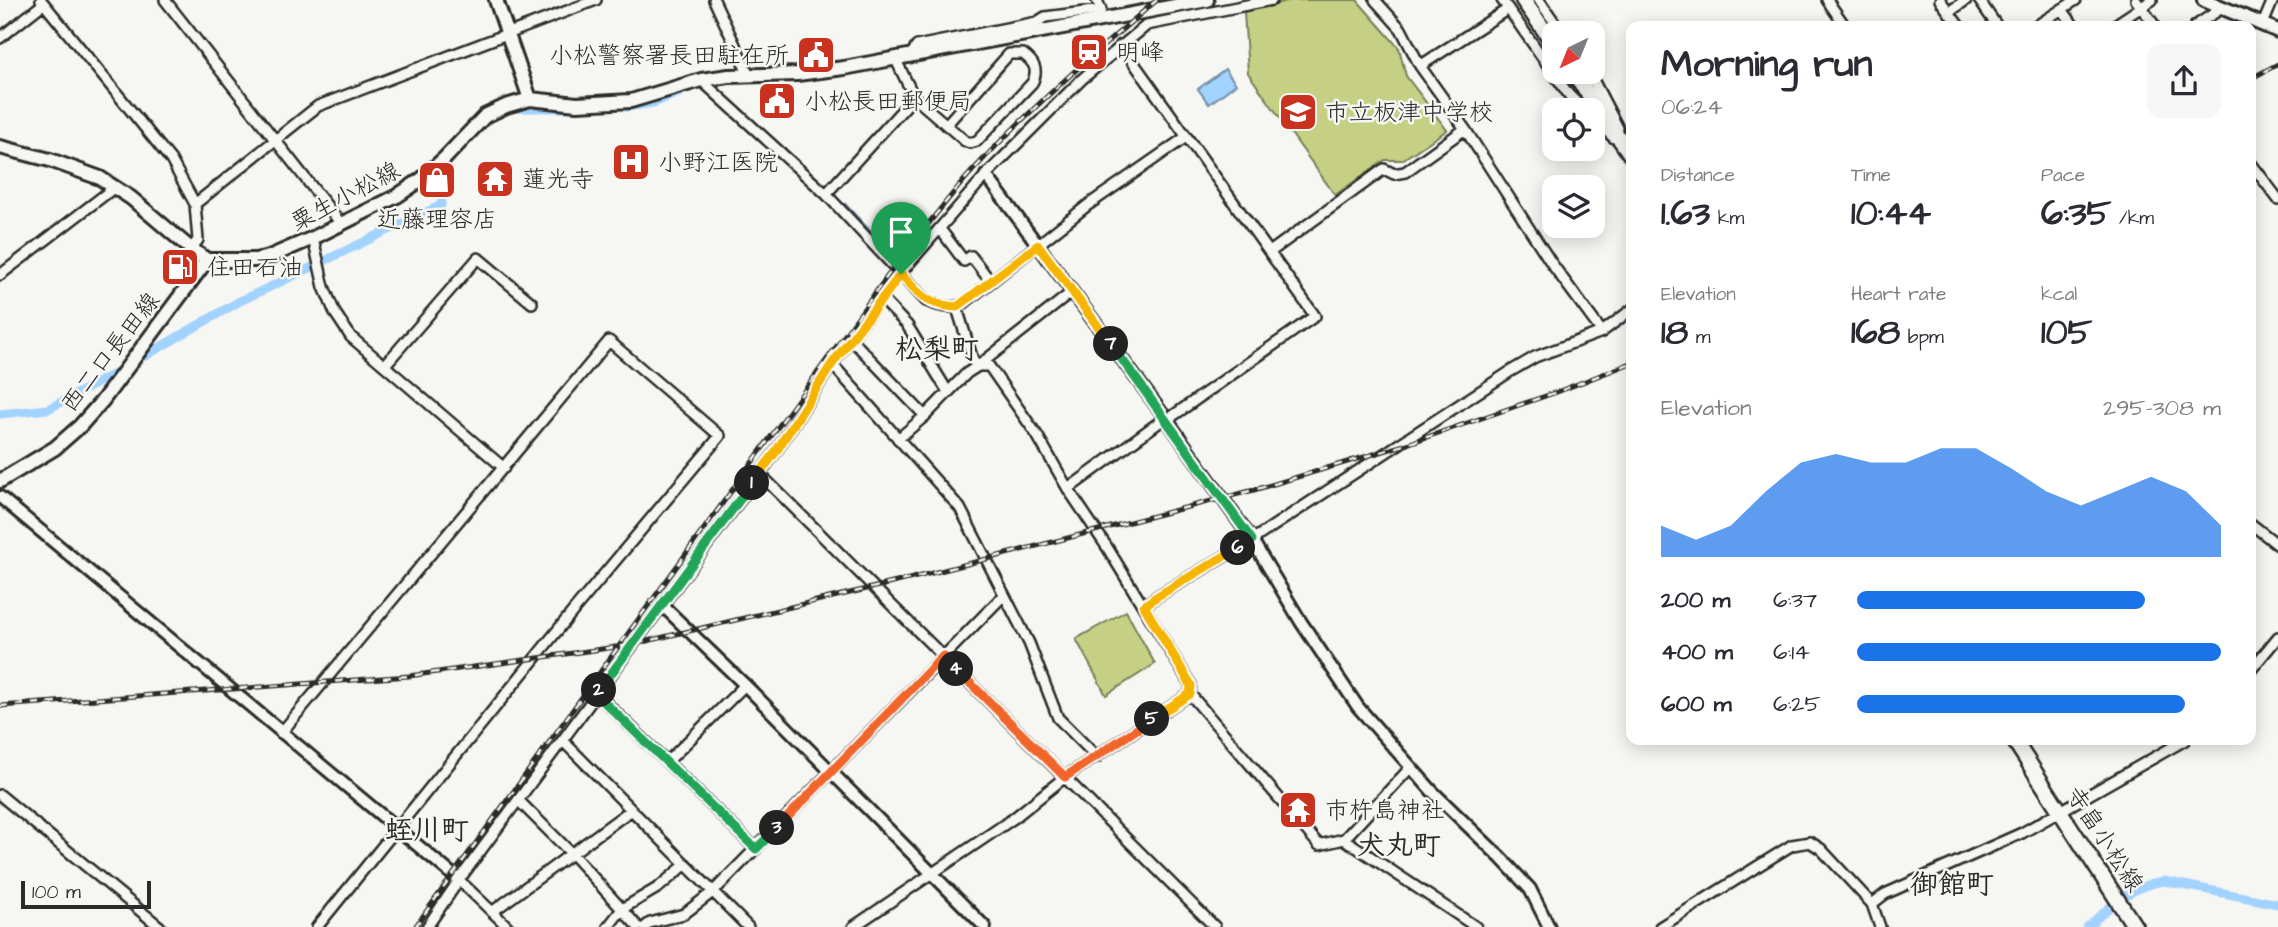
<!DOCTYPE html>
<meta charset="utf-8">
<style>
:root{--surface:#fff;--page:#f7f7f7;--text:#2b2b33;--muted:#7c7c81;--accent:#1a73e8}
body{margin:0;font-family:"Architects Daughter","Klee One",sans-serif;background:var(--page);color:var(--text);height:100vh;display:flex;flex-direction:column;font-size:26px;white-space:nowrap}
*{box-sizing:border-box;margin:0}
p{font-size:23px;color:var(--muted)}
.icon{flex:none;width:38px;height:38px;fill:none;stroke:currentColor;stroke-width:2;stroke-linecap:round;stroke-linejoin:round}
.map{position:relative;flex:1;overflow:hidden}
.sheet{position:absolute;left:1626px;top:21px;width:630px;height:724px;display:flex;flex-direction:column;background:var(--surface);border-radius:14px;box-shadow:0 4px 18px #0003}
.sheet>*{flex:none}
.needle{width:46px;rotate:223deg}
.tools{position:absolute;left:1542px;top:21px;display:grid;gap:14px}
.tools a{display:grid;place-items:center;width:63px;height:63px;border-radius:14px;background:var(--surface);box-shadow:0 4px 18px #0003;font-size:35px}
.scale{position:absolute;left:21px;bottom:18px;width:130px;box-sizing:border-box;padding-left:7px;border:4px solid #2b2b2b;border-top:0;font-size:19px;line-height:24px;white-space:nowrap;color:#2b2b2b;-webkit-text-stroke:5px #f6f6f2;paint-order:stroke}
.pin{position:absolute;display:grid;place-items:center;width:60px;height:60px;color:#fff;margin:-72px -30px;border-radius:50% 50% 50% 0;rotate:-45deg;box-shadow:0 0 7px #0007}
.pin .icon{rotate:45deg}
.km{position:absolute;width:35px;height:35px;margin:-18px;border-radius:50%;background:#222;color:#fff;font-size:19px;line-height:35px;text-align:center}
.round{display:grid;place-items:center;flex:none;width:74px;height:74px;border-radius:14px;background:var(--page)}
.headline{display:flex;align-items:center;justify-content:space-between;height:119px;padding:0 35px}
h1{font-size:38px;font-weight:700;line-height:52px}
.stats{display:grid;grid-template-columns:repeat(3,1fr);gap:10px;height:119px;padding:7px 35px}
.stats div{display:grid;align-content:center}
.stats b{font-size:35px;font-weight:700}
.stats small{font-size:19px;font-weight:400}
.stats p{font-size:19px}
.chart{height:196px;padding:14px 35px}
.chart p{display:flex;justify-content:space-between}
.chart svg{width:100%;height:126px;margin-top:7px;fill:var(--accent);opacity:.7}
ul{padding:0 35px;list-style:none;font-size:23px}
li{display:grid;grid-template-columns:112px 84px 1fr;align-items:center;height:52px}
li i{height:18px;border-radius:9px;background:var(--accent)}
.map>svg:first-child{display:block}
</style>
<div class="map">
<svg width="2278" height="927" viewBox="0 0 2278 927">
<rect width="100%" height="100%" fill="#f6f6f2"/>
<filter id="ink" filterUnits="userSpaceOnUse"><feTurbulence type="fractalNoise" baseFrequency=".0143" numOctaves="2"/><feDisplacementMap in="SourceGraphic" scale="14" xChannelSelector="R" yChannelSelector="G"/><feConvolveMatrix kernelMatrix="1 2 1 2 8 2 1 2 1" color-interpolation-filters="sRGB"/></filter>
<g filter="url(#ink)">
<path fill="#c5d084" stroke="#787e58" stroke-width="2" d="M1290,0H1357L1399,48L1406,76L1447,130L1402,160H1385L1335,195L1248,73L1244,12Z
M1126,611L1155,664L1106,695L1076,639Z"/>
<path fill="#a2d2fe" stroke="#728faa" stroke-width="2" d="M1225,69L1236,84L1209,104L1198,89Z"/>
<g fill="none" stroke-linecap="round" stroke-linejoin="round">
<path stroke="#728faa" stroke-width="2.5" d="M845,204L890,252"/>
<path stroke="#a2d2fe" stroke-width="9" d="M626,107L653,103L680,92
M511,108H570
M322,262L441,205L445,165L451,159
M145,356L240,301L314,266
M0,414L48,409L112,375
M2087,927C2112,905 2130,886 2164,881L2278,904"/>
<defs>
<path id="minor" d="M41,0L171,160L195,204L198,240L191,249
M165,0L342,225
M714,0L749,75
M1375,0L1401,29L1420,66L1465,129L1552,264L1602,332
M1502,0L1569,95L1584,110
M1539,0L1562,33
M1827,0L1845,26
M1940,0L1959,26
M1979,0L1997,26
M2136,0L2155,26
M2062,9L2074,26
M1949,12L1966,0
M2263,24L2273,0
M2036,26L2076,0
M2113,26L2152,0
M2195,26L2222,8
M0,38L43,4
M1121,45L1315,316L1167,420
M910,56L917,46L1037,22L1045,17L1101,10L1097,0
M896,60L914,97L965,141L970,143L977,141L1032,83C1039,70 1034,62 1023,54H1009L946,125
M1420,66L1508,9
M1589,72L1618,128
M701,80L826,194L926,301C937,306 951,310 963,304L1088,205L1186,137
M1592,118L1614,138
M2250,162L2278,199
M826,194L914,97
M195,204L318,106L596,0
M940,229L964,261L971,256L991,282
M313,238L324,287L335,313L351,337L504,468
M1270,252L1384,169L1394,174L1405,172L1465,129
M0,275L115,187
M881,298L907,325L948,392
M957,308L974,363L978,366
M851,339L925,416
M832,364L960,508L1029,643L1058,718L1097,757
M385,365L478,258L532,303
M898,439L925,416L967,373L978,366L1072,292
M759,473L1215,927
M1068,489L1165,418
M2250,523L2278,545
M1144,606L1156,597L1252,540L1511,371L1535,357L1602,332L1631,310
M2250,671L2278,637
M596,693L756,849
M1190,694L1319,845L1344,839L1411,767
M281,733L609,341L720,436L574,610L317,927
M563,741L748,927
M667,762L745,685
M0,795L160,927
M518,800L572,854L638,927
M1344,839L1476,927
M459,880L508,927
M1872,904L1885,894L2022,833L2185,740
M492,912L631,810
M427,927L459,880L775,453L832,364L892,283L986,175L1082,79L1147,25L1272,0
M608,927L622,909L659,887L686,864
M645,927L650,923L684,914L714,891L1000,599
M853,927L1014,818L1065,777L1190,694L1191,685L1107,547L1068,489L1037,435L989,366H978
M1660,927L1792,845L1810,842L1821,849L1872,904L1880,927"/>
<path id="tertiary" d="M986,175L1167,420L1252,540L1301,622L1358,707L1432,791L1501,858L1530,889L1549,927
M0,497L459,880
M663,606L745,685L985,927"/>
<path id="secondary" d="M496,0L530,99
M2204,0L2278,31
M0,147L50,160L100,178L131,198L191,249L207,260H255L269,257L313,238L397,196L422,179L445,158L485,116L506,106L530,99L577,104L631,101L701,80L729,76L797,74L844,68L1207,0
M0,481L55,448L80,426L103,400L207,260"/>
<path id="primary" d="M1523,0L1554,44
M1573,72L1631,155
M2014,740L2135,927"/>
</defs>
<use href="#minor" stroke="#2b2b2b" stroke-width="14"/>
<use href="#tertiary" stroke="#2b2b2b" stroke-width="16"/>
<use href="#secondary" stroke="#2b2b2b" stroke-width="18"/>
<use href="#primary" stroke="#2b2b2b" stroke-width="19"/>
<use href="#minor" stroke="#f6f6f2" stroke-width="9"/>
<use href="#tertiary" stroke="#f6f6f2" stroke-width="10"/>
<use href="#secondary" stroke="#f6f6f2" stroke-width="12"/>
<use href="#primary" stroke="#f6f6f2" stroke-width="14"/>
<defs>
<path id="rail" d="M2250,79L2278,64
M0,706L409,676L630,645L905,580L1254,490L1404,445L1557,392L1631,363
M415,927L894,267C921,234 947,198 976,167C1032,107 1094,53 1157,0"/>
</defs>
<use href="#rail" stroke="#2b2b2b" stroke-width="5"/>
<use href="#rail" stroke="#f6f6f2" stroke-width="2.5" stroke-dasharray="8" stroke-linecap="butt"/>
</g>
</g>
<g fill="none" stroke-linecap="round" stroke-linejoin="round" filter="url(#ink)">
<defs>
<path id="split-1" d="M752,483L775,453L832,364L901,274"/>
<path id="split-2" d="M599,690L752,483"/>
<path id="split-3" d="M599,690L596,694L756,849L777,828"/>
<path id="split-4" d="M777,828L943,656L956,669"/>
<path id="split-5" d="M956,669L1065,777L1152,719"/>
<path id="split-6" d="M1152,719L1190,694L1191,685L1144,606L1156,597L1238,548"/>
<path id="split-7" d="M1111,344L1252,540L1238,548"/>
<path id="split-8" d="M901,274C921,296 926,305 957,307L1038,245L1111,344"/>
</defs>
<use href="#split-1" stroke="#fff" stroke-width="14"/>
<use href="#split-2" stroke="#fff" stroke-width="14"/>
<use href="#split-3" stroke="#fff" stroke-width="14"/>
<use href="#split-4" stroke="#fff" stroke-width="14"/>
<use href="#split-5" stroke="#fff" stroke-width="14"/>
<use href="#split-6" stroke="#fff" stroke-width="14"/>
<use href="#split-7" stroke="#fff" stroke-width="14"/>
<use href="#split-8" stroke="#fff" stroke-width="14"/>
<use href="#split-1" stroke="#f5b400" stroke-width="9"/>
<use href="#split-2" stroke="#22a559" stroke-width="9"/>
<use href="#split-3" stroke="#22a559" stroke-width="9"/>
<use href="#split-4" stroke="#f0652b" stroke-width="9"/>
<use href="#split-5" stroke="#f0652b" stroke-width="9"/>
<use href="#split-6" stroke="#f5b400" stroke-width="9"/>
<use href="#split-7" stroke="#22a559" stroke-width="9"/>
<use href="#split-8" stroke="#f5b400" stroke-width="9"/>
</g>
<defs>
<symbol id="station-square" viewBox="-11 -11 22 22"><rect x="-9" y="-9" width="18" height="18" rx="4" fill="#c8321e" stroke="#f6f6f2"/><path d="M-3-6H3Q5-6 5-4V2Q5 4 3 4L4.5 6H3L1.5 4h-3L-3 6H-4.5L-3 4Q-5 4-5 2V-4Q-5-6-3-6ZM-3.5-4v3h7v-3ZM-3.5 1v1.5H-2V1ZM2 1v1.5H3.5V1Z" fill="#fff"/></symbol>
<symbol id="civic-square" viewBox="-11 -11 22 22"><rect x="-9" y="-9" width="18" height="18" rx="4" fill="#c8321e" stroke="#f6f6f2"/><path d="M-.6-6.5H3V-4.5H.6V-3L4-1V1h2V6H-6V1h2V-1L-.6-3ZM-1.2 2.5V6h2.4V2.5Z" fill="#fff"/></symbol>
<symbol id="school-square" viewBox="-11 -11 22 22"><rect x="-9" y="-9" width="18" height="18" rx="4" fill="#c8321e" stroke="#f6f6f2"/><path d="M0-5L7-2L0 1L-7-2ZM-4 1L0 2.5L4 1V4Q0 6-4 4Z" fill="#fff"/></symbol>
<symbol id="hospital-square" viewBox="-11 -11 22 22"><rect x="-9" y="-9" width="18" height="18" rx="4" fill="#c8321e" stroke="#f6f6f2"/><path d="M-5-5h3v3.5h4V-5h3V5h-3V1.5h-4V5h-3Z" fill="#fff"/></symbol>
<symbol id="temple-square" viewBox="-11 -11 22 22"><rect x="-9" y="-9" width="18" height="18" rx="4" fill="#c8321e" stroke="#f6f6f2"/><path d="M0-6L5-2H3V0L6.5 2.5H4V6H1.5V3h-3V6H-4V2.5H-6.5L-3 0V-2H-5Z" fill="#fff"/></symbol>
<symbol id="shop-square" viewBox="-11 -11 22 22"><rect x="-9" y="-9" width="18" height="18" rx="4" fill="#c8321e" stroke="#f6f6f2"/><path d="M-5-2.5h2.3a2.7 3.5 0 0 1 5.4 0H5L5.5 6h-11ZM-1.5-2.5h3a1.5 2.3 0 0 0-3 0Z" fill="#fff"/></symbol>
<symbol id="fuel-square" viewBox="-11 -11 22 22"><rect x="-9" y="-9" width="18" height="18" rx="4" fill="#c8321e" stroke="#f6f6f2"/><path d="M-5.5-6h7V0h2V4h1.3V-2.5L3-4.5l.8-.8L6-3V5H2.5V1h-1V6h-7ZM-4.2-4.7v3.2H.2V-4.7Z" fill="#fff"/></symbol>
</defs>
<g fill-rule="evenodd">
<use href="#station-square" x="1067" y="30" width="44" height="44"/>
<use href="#civic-square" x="794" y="33" width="44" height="44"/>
<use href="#civic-square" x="755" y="79" width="44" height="44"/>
<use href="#school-square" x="1276" y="90" width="44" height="44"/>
<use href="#hospital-square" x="609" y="140" width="44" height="44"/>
<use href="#temple-square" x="473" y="157" width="44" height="44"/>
<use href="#shop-square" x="415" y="158" width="44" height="44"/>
<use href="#fuel-square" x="158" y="245" width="44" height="44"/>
<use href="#temple-square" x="1276" y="788" width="44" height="44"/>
</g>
<g text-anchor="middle" stroke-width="5" stroke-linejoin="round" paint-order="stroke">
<g font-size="24" fill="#2b2b2b" stroke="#f6f6f2" text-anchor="start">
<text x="1116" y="60">明峰</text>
<text x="789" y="63" text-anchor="end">小松警察署長田駐在所</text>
<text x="804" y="109">小松長田郵便局</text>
<text x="1325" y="120">市立板津中学校</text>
<text x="658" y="170">小野江医院</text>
<text x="522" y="187">蓮光寺</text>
<text x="437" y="227" text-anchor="middle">近藤理容店</text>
<text x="207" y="275">住田石油</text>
<text x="1325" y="818">市杵島神社</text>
</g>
<g font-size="24" fill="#2b2b2b" stroke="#f6f6f2">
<text transform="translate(345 196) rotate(-28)" y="8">粟生小松線</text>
<text transform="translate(110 352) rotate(-52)" y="8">西二口長田線</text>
<text transform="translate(2105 839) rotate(57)" y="8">寺畠小松線</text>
</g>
<g font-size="28" font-weight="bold" fill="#2b2b2b" stroke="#f6f6f2">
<text x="937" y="358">松梨町</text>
<text x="427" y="839">蛭川町</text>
<text x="1399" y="854">犬丸町</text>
<text x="1952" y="893">御館町</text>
</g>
</g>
</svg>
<div class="tools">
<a><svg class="needle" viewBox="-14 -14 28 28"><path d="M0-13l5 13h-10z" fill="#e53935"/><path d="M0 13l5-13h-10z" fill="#7c7c81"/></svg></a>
<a><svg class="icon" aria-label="locate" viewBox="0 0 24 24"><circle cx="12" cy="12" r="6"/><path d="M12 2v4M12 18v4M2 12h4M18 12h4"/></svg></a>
<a><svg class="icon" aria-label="layers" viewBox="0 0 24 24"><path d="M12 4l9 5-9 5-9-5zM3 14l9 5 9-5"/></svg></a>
</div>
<div class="scale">100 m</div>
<div class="pin" style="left:901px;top:274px;background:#1e9e55"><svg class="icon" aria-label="arrive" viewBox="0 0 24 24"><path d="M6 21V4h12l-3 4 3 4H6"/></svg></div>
<b class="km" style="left:752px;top:483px">1</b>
<b class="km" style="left:599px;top:690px">2</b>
<b class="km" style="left:777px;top:828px">3</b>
<b class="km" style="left:956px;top:669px">4</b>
<b class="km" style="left:1152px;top:719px">5</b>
<b class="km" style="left:1238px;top:548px">6</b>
<b class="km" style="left:1111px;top:344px">7</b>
<section class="sheet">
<div class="headline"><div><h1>Morning run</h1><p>06:24</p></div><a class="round"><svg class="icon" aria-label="share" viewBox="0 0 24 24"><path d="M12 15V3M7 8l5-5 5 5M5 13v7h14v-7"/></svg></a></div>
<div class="stats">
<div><p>Distance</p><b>1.63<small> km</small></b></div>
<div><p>Time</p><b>10:44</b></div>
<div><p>Pace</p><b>6:35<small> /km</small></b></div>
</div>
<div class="stats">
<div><p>Elevation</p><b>18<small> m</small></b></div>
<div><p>Heart rate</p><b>168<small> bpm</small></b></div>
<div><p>kcal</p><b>105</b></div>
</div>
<div class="chart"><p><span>Elevation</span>295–308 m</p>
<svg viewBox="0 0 160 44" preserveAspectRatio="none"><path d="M0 44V33L10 38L20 33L30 21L40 11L50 8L60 11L70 11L80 6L90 6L100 13L110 21L120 26L130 21L140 16L150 21L160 33V44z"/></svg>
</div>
<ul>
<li><b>200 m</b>6:37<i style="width:79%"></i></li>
<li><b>400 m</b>6:14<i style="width:100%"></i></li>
<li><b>600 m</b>6:25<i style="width:90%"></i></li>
</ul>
</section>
</div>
